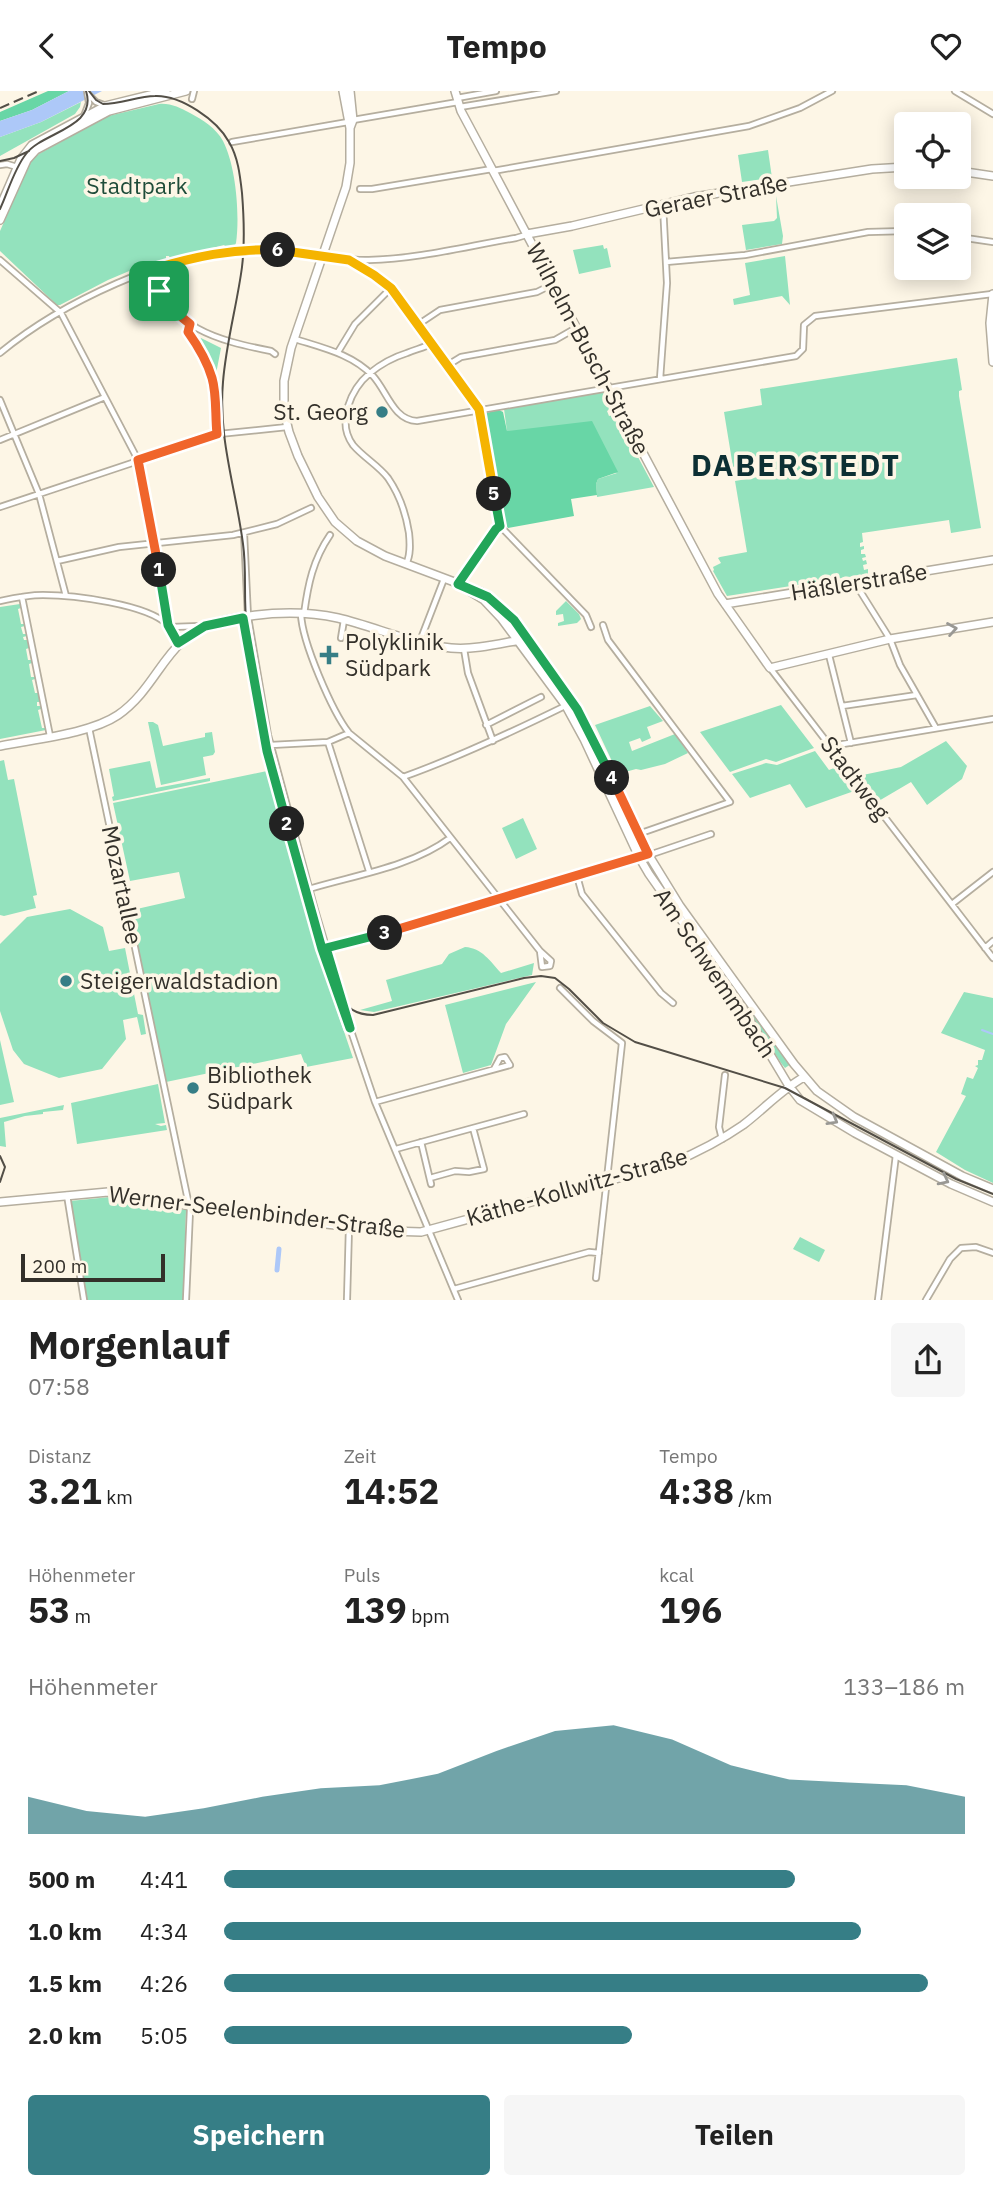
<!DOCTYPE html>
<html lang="de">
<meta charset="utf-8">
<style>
:root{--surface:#fff;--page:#f6f6f6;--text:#222;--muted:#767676;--accent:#367e86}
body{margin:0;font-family:"IBM Plex Sans",sans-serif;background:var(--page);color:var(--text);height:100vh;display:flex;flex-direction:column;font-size:26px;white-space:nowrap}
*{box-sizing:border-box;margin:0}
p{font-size:23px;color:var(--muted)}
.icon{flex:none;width:38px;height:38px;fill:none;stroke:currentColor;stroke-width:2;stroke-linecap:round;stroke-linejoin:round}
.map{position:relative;height:1209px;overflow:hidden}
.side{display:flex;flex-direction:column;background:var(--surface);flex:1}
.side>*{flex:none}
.tools{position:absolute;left:894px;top:21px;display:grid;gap:14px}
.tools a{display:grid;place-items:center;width:77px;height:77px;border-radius:7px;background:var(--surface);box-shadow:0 4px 18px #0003;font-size:35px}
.scale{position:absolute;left:21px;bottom:18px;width:144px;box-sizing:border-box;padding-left:7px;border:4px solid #33302a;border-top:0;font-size:19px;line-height:24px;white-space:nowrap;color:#33302a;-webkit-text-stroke:5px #fdf6e6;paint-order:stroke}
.pin{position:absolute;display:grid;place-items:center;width:60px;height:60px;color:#fff;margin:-30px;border-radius:14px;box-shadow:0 4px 10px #0006}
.km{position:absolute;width:35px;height:35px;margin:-18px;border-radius:50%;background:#222;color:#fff;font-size:19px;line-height:35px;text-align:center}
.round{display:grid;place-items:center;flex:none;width:74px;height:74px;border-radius:7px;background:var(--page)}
.overview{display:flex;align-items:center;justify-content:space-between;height:119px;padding:0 28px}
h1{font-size:38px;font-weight:700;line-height:52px}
.stats{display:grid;grid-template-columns:repeat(3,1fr);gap:10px;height:119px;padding:7px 28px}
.stats div{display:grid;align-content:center}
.stats b{font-size:35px;font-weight:700}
.stats small{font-size:19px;font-weight:400}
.stats p{font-size:19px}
.chart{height:196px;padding:14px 28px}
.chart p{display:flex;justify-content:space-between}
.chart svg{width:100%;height:126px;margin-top:7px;fill:var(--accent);opacity:.7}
.primary-button{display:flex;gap:14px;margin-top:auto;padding:14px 28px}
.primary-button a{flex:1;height:80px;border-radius:7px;background:var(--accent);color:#fff;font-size:28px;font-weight:700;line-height:80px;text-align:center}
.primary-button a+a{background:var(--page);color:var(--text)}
ul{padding:0 28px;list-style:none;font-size:23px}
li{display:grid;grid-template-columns:112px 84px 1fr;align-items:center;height:52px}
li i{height:18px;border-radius:9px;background:var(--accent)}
header{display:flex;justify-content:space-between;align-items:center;height:91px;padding:0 28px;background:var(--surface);font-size:32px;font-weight:700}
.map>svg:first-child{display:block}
</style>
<header><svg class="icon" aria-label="back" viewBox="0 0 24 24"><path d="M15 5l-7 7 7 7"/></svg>Tempo<svg class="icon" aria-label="heart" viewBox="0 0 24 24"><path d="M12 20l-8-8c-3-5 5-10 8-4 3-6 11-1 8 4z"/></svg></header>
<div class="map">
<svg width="993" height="1209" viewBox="0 0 993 1209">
<rect width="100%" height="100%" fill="#fdf6e6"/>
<path fill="#93e2bd" d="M81,11L80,16L75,23L0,65V46L41,31Z
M159,13C171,12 180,17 190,22C203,29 216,37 223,50C236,75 240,124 236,152L235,154L226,156L224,154L170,168L169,165H166V169L141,175L108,189L60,214H57L0,160V140L30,72L37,64L108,25Z
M768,59L772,87L763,86V88L742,91L738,64Z
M776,105L783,145L782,153L746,159L742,134L774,130L777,127Z
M603,154L604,158L607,157L611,176L579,183L573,159Z
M785,165L790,214L782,205L734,214L733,208L750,204L745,172Z
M201,247L221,257L216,283L213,282L197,250Z
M957,267L962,299L959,300V305L981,437L951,442L949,429L862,442L863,451L860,452V456L864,455V458L861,459V463H865L866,466L862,467L863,470L866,469L867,473L863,474L864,479L868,478V483L727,505L713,480L714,479L713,476L721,472L718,467L720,466L747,461L735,390L770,384L767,370L733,376L724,321L762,314L760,298Z
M604,301L612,317L607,320L609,325L615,323L654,396L597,406L596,393L598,388L617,382L507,340L504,318Z
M566,510L579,523L581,528L577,532L558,535V532L564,530L563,523L556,524V520Z
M20,513L21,517L18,518L21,533H24L25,535L21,536L23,543H26L27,545L23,546L24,549H28L29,557L26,558L28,569H32V572L29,573L31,586H35V588L32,589L35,602H38L40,611H37V615H41V618L38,619L42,637H45L46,639L0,648V516Z
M781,614L814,657L776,671L766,668L730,681L700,641Z
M650,615L663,630L647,636L651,647L642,651L640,647L629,651L632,660L675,643L688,662L665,673L641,679L636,678L618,683L595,634Z
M148,631H153L158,634L163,655L205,646V642L212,641L215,661L213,664L203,666L206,684L161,694Z
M946,650L967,675L962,688L927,714L911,691L877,711L858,685L901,676Z
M815,660L829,679L839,675L857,699L806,717L790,693L750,707L732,683L766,672L777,674Z
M4,669L8,689L14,688L37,804L33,805L36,817L4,825L0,824V670Z
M150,670L156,697L210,687V690L113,710L112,706L114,705L109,678Z
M267,680L315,855L353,967L306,976L301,963L166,991L162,984L128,820L185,807L179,781L130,790L113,712Z
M523,727L537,758L516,768L502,737Z
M70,818L103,836L109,860L125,857L138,923L143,924L146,943L141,944L137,926L123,929L126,948L102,978L59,987L24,973L13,959L0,920V853L27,826Z
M465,856C482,857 490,870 501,882L534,872L532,884L374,921L360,919L392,910L386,889L442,873L449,863Z
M536,891L506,933L491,974L463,982L445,914Z
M964,901L993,907V1092L965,1079L936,1061L966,1005L961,1003L967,986L973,988L978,977L975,975L978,974V969H982L985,959L941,942Z
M739,902L791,973L785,977L781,972L737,903Z
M0,949L14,1011L0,1014Z
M158,993L165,1032L155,1033L161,1035L166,1034L167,1039L77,1053L71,1012Z
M64,1014L63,1019L43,1021V1023L25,1025L4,1031L6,1056L0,1055V1027Z
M110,1106L186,1119L183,1209H86L70,1110Z
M800,1146L825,1159L819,1171L793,1158Z"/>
<path fill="#68d6a6" d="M48,0H69L32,19L0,30V21Z
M499,319L503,321L507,340L592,330L618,381L598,388L596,393L597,404L571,408L574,425L508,437L502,427L484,324L486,322Z"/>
<path fill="#adc8f8" d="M69,0H102L41,31L0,46V30L32,19Z"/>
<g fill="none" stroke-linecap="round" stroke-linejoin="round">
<path stroke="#adc8f8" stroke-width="2" d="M982,939L993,943"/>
<path stroke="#adc8f8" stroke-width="5" d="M277,1179L279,1158"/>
<defs>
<path id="street" d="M955,0L993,23
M89,4L96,11L104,14
M457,7L496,0
M192,8L194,0
M460,16L556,0
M84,25L89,12L87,0
M353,29L458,11
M232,51L348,31
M0,74L7,73L17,76
M493,80L749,35L800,17L832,0
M360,98H372L492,78
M959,146L993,151
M0,169L61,222L138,369L168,534
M349,170L374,184L391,197L479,318L500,435L586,524L591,536
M666,171L745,164L868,141L906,140
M150,179C171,238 216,249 271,260L275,263
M190,233L188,241L202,262L212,287L217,343
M419,233L440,219L537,201L553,193
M295,248C323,257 352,263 373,285C387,300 393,329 417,330L796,265L803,258L804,234L815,225L992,203
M338,261L355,233L391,197
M0,262C59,213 169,160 247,159C264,158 283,159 300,161C323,164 345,170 369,169C418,168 468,155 516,147L526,144
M448,274L461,266L555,249L576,237
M660,288L667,192L663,114
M0,309L39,403L66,505
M0,349L105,306
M0,416L219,343L287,336
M244,442L248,526L268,644L315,819L350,937L375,1011L458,1209
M57,470L119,456L233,444L277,433L311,417
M406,473C411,464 410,452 409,442C406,423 399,403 388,387C378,374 363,366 353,354C336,331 351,298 370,282C381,273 394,266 407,262C416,258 424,257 432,252
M855,492L890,548L900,574L936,637
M458,493L496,438L500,435
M22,506L50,645
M0,510C14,507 28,504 43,504C73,504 147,513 168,534C173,539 175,546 178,552
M301,523C302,551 332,620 349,642L403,686L540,860L551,870L550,875L542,876L540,860
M304,523C308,493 313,469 330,444
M243,527L270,674L305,799L339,910
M603,534L608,549L730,711L644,741
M171,536L200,535
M341,547L344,529
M420,550L444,488
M464,558L468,582L493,650
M829,564L851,652
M770,577L993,867
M842,615L917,604
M486,634L541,606
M89,637L190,1119L186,1209
M328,651L369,780
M271,654L328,651L349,642
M831,655L993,628
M403,686C459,666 512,641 565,615
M577,785L582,803L661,902L673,912
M309,798C355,784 411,776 450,747
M952,813L993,781
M326,857L393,840L489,809L506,806L655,762L711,743
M985,857L993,850
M560,897L593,930L622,952L596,1187
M375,1011L510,974L505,966L500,967L494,978
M722,1048L719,1036L725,984
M421,1051L431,1093
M396,1058L524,1023
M430,1087L455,1080L469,1081L484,1078L473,1037
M67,1104L84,1209
M454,1198L589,1161L599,1162
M347,1209L349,1136
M878,1209L896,1064
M926,1209L950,1168L961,1157L976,1156L993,1162"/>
<path id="secondary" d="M343,0L350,37
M350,0L353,29L350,37V72L346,96L291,257L284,290V320L289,341L298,365L318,406L335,431L357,450L385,465L481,501L496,511L514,529L577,618L648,763L680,815L794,973L817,1000L854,1026L962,1085L993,1098
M455,0L461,20L484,63L718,503L770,577L890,548L993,531
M959,80L993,85
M0,116L21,68L32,54L105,15L166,0
M0,129L27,69L36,59L109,20L186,0
M527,143L572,135L694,106L872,78L906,76
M993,203L990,232L993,271
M471,501L484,509L501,527L566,615L584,648L639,766L649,783L738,910L789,995L800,1009L855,1042L951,1093L993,1111
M725,513L993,469
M0,655C34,648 90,643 118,624C161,594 165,543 221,530C258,522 301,519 338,527C376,536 412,553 451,557C474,559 498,553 520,549
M0,1111L108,1101L203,1117L326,1133L390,1140L421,1141L670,1073C696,1062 720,1050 743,1034C764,1018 781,999 804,986"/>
</defs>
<use href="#street" stroke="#b5ae9f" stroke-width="8"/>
<use href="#secondary" stroke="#b5ae9f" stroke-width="10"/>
<use href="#street" stroke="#fff" stroke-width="4.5"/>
<use href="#secondary" stroke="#fff" stroke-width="7"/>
<path stroke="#534f47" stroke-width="2" d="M89,0L96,9L103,13C121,13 138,5 155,5C181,4 217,29 229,51C238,66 240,84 242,102C244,127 245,151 242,176C237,214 226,252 223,291C218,348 236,398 243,453C247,481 243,510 247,538C265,662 300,783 338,902C345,917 357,924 373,924L524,887L541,885L555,887L569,898L603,932L635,951L785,997L956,1088L993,1103
M0,70L14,67L29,60
M0,118C8,101 14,78 26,63C42,41 98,37 86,0
M0,1065L5,1076L0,1091"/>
<path stroke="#534f47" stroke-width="2" stroke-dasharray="10 5" stroke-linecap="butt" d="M0,17L39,0"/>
</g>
<defs><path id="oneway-chevron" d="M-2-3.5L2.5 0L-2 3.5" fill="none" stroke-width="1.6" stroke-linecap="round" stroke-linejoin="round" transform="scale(1.75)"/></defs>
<g stroke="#999894">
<use href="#oneway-chevron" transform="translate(952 538) rotate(-10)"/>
<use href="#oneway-chevron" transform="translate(833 1029) rotate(30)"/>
<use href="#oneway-chevron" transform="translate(944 1089) rotate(27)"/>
</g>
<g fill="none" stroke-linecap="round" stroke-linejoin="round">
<defs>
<path id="split-1" d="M159,200L173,219L190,233L188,241C198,255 207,270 212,287C217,304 215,325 217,343L138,369L159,479"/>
<path id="split-2" d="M159,479L168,534L178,552L205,535L243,527L267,660L287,733"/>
<path id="split-3" d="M287,733L322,858L350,937L326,857L385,842"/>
<path id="split-4" d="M385,842L648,763L612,687"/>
<path id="split-5" d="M494,403L500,435L496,438L458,493L488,506L514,529L577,618L612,687"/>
<path id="split-6" d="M278,159L349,169L374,184L391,197L479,318L494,403"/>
<path id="split-7" d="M159,200L150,179C193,166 233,157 278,159"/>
</defs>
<use href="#split-1" stroke="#fff" stroke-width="14"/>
<use href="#split-2" stroke="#fff" stroke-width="14"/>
<use href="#split-3" stroke="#fff" stroke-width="14"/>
<use href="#split-4" stroke="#fff" stroke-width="14"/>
<use href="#split-5" stroke="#fff" stroke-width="14"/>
<use href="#split-6" stroke="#fff" stroke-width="14"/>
<use href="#split-7" stroke="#fff" stroke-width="14"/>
<use href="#split-1" stroke="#f0652b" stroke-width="9"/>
<use href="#split-2" stroke="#22a559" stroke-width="9"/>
<use href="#split-3" stroke="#22a559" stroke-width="9"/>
<use href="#split-4" stroke="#f0652b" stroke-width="9"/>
<use href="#split-5" stroke="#22a559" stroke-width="9"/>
<use href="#split-6" stroke="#f5b400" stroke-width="9"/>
<use href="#split-7" stroke="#f5b400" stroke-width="9"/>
</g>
<g fill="#367e86" stroke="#fdf6e6" stroke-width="2.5">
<circle cx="382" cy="321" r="7"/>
<path d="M325.5 553.5h7v7h7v7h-7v7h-7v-7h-7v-7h7z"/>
<circle cx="66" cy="890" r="7"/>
<circle cx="193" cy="997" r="7"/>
</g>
<g text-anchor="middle" stroke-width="7" stroke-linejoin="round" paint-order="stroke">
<g font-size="23" fill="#1e4c39" stroke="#fdf6e6">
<text x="137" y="103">Stadtpark</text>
</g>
<g font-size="23" fill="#33302a" stroke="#fdf6e6">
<text transform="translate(716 105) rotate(-11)" y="8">Geraer Straße</text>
<text transform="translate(588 258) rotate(62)" y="8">Wilhelm-Busch-Straße</text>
<text transform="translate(859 491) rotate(-9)" y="8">Häßlerstraße</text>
<text transform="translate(855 687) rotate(53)" y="8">Stadtweg</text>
<text transform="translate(122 794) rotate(78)" y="8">Mozartallee</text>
<text transform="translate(715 882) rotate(56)" y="8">Am Schwemmbach</text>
<text transform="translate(577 1096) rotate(-16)" y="8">Käthe-Kollwitz-Straße</text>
<text transform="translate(257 1121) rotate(7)" y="8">Werner-Seelenbinder-Straße</text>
</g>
<g font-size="23" fill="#33302a" stroke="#fdf6e6" text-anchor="start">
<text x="368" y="329" text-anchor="end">St. Georg</text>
<text x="345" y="559">Polyklinik<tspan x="345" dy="26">Südpark</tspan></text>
<text x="80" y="898">Steigerwaldstadion</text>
<text x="207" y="992">Bibliothek<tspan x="207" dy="26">Südpark</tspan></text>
</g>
<g font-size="30" font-weight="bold" letter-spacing="2" fill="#0c2f33" stroke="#fdf6e6">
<text x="796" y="385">DABERSTEDT</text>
</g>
</g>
</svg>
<div class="tools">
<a><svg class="icon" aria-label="locate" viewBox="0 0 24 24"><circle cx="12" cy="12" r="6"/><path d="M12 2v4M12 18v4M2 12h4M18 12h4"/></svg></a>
<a><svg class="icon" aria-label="layers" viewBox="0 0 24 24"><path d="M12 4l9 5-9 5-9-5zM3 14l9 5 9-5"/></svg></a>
</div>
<div class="scale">200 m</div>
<div class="pin" style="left:159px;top:200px;background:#1e9e55"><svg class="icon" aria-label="arrive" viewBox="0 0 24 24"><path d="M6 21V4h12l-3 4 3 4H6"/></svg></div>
<b class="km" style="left:159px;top:479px">1</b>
<b class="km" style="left:287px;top:733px">2</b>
<b class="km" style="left:385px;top:842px">3</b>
<b class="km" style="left:612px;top:687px">4</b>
<b class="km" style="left:494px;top:403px">5</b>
<b class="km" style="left:278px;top:159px">6</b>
</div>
<section class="side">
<div class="overview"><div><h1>Morgenlauf</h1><p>07:58</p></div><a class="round"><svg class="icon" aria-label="share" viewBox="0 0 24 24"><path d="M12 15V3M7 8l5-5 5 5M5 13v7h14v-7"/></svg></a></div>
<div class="stats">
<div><p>Distanz</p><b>3.21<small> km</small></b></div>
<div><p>Zeit</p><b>14:52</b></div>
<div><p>Tempo</p><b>4:38<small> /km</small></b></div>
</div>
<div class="stats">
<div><p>Höhenmeter</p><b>53<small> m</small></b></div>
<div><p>Puls</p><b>139<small> bpm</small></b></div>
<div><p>kcal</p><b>196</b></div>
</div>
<div class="chart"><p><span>Höhenmeter</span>133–186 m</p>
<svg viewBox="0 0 160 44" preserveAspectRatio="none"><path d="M0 44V31L10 36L20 38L30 35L40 31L50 28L60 27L70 23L80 15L90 8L100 6L110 11L120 20L130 25L140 26L150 27L160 31V44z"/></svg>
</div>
<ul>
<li><b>500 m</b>4:41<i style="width:77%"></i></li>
<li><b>1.0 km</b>4:34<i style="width:86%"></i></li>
<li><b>1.5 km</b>4:26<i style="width:95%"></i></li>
<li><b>2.0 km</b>5:05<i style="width:55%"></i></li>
</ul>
<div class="primary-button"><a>Speichern</a><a>Teilen</a></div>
</section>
